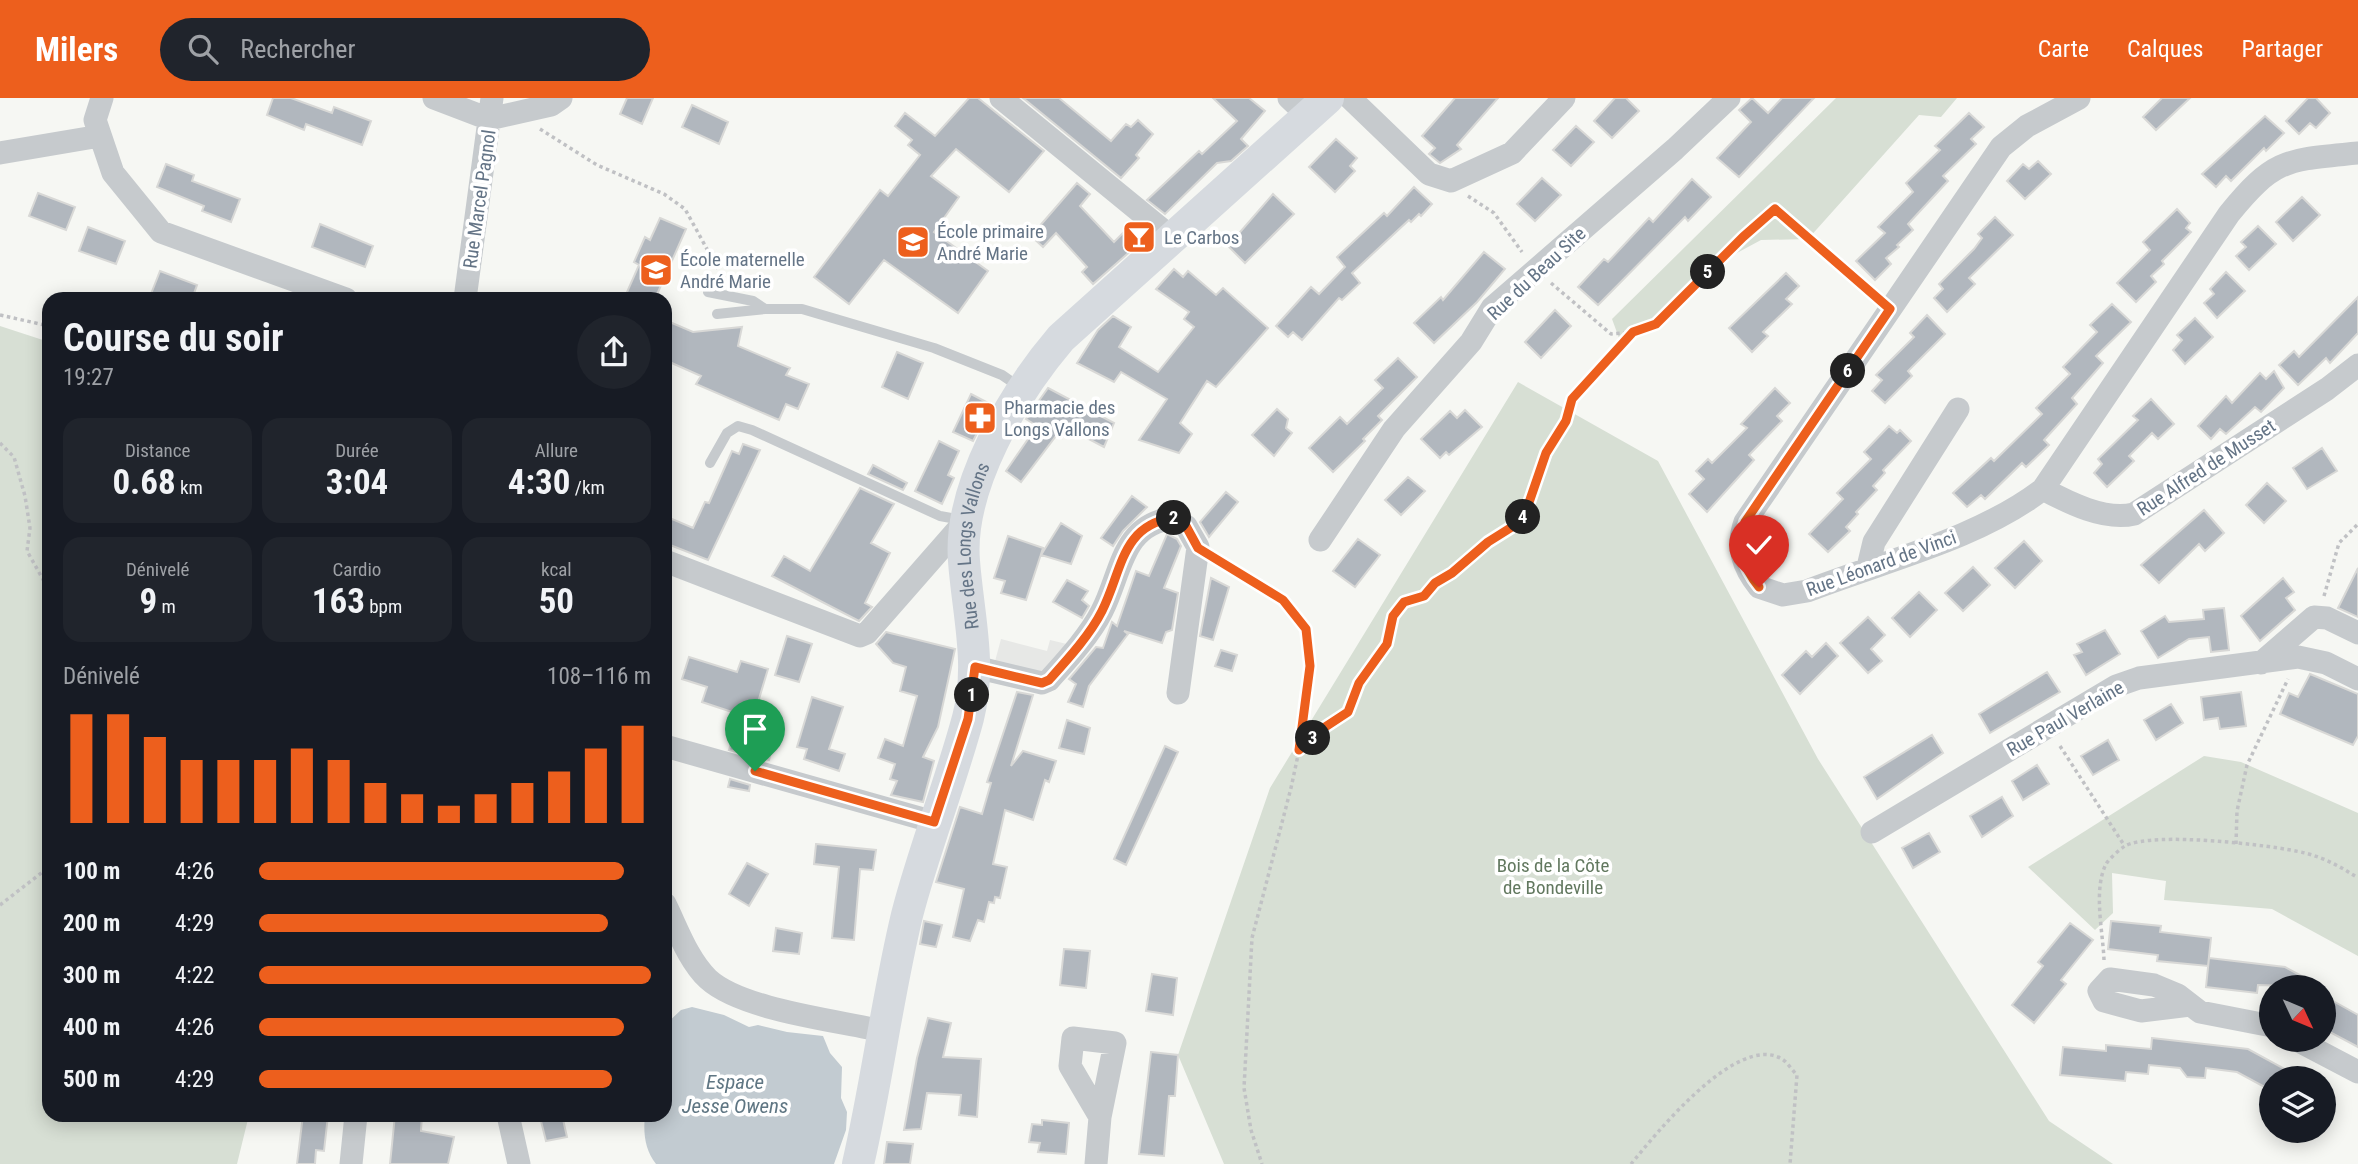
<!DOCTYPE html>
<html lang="fr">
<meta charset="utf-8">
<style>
:root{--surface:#171b24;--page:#20242c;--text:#f1f3f6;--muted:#9ea1a6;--accent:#ed5f1d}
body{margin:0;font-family:"Roboto Condensed",sans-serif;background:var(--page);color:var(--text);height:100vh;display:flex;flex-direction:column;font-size:26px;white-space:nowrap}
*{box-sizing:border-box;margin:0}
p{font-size:23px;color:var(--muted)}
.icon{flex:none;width:38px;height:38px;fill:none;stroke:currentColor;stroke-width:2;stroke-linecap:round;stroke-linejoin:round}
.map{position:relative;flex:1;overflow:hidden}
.sheet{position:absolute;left:42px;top:194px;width:630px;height:830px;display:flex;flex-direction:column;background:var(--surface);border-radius:21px;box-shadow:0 4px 18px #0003}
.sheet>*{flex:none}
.needle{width:46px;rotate:134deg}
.buttons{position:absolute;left:2259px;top:877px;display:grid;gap:14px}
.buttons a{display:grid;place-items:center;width:77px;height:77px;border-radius:50%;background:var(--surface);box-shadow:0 4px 18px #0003;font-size:35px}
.pin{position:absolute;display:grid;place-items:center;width:60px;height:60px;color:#fff;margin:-72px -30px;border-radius:50% 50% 50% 0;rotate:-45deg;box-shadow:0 0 7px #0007}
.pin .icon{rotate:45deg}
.km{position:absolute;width:35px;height:35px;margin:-18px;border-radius:50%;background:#222;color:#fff;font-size:19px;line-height:35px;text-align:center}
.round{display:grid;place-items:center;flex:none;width:74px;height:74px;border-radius:37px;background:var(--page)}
.headline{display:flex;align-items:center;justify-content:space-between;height:119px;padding:0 21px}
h1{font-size:38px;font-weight:700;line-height:52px}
.stats{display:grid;grid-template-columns:repeat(3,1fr);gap:10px;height:119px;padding:7px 21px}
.stats div{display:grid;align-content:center;border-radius:18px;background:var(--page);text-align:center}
.stats b{font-size:35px;font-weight:700}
.stats small{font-size:19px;font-weight:400}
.stats p{font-size:19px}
.chart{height:196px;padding:14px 21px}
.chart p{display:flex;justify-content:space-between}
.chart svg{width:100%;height:126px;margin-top:7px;stroke:var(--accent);stroke-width:6}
ul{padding:0 21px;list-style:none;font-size:23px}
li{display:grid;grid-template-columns:112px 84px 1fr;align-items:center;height:52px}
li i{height:18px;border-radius:9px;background:var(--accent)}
header{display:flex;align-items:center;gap:42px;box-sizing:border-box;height:98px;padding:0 35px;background:var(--accent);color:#fff}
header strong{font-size:33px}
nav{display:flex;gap:38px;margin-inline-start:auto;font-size:24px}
.search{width:490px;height:63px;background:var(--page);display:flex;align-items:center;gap:18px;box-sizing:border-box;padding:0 24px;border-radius:38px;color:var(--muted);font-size:26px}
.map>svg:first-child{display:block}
</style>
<header>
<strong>Milers</strong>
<div class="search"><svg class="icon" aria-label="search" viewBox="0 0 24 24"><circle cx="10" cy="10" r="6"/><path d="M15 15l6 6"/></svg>Rechercher</div>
<nav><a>Carte</a><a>Calques</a><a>Partager</a></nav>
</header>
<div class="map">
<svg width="2358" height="1066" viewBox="0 0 2358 1066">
<rect width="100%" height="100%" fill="#f6f7f3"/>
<path fill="#e7e8e6" d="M1001,541L1047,553L1050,542L1071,547L1044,578L994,567Z"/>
<path fill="#d7dfd4" d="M1836,0H1957L1941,19L1919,17L1808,141L1761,142L1722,163L1653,232L1619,240L1612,221Z
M0,228L49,244V1017H249L237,1066H0Z
M1518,284L1658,363L1818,661L2049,1023L2113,1066H1224L1178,957L1270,690Z
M2204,658L2241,664L2358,715V858L2272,811L2164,802L2166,783L2112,775L2113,815L2095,832L2028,769Z"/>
<path fill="#c2cbd1" d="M692,909L724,917L749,929L758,927L787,934L823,938L830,955L842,969L841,1000L847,1014L846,1032L834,1066H656C645,1052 643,1035 645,1017H665V927L681,912Z"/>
<path fill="#b1b7be" stroke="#d8d8d6" stroke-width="2" d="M273,0H291L332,15L334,9L371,23L362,47L306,26L304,32L267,17Z
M627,0H653L642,26L620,16Z
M969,0H978L1044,53L1009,94L956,51L931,78L959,99L934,134L988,173L958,215L884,162L849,206L814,179L880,92L888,98L920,57L908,47L912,42L895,28L905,15L935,38Z
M1023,0H1059L1111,43L1126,26L1131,29L1138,22L1153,36L1136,57L1139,60L1121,80Z
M1213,0H1249L1265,13L1241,41L1248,48L1231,63L1217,65L1165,116L1147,102L1199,53L1202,56L1237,23Z
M1455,0H1498L1457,47L1461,51L1440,65L1429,56L1435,50L1422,38Z
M1615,0H1626L1639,13L1612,40L1594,23Z
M1752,0L1768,15L1782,0H1814L1739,79L1717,60L1751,24L1739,12Z
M2162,0H2190L2156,32L2143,19Z
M2308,0H2316L2330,15L2316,30L2310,25L2299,36L2286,23Z
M692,7L728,24L719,46L682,29Z
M1969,15L1984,29L1971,41L1976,46L1943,78L1948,83L1908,126L1913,132L1897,147L1899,149L1886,160L1891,166L1875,182L1856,163L1885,135L1878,129L1913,94L1906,85L1940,52L1935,48Z
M2265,18L2284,35L2266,53L2264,50L2231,83L2226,78L2216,89L2202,76Z
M1576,28L1594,44L1571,68L1553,52Z
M1336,41L1357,60L1350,68L1355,73L1335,94L1309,69Z
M2038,63L2051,76L2025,101L2007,83L2023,66L2029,71Z
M166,66L194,77L192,83L240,101L231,124L202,113L204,108L157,89Z
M1542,80L1561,97L1535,123L1517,106Z
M1692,81L1711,99L1688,123L1685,119L1598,207L1578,189L1604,161L1608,164L1649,120L1653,124Z
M1077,85L1090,96L1080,108L1114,144L1128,130L1142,143L1093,186L1082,174L1087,169L1056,135L1043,149L1031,138Z
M1414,89L1432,106L1421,118L1419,116L1411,124L1409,122L1352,175L1360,185L1342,202L1339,200L1302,242L1293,234L1288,239L1276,228L1311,189L1319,196L1345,169L1337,159L1384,115L1387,118Z
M38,95L75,109L66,132L29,118Z
M1273,96L1294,116L1245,165L1228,148Z
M2302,99L2320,117L2293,143L2276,124Z
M2177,111L2190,125L2186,130L2191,134L2162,163L2164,166L2151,178L2156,184L2136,204L2117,185L2150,152L2143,144Z
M1995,119L2013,137L1969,180L1975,186L1947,214L1934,200L1943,191L1939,186L1974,151L1982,140L1978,136Z
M660,120L686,131L655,201H624L639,167L634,164L645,139L650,142Z
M320,126L373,148L365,169L312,149Z
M2258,128L2276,146L2249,172L2236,158L2246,149L2241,144Z
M88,129L125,143L116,166L79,153Z
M1484,154L1505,171L1477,204L1434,245L1414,225L1441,199L1443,202Z
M1174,171L1183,179L1188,173L1216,197L1223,190L1268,230L1216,289L1207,283L1180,325L1192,336L1179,355L1139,342L1167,301L1121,274L1114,284L1077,265L1098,232L1113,218L1131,229L1119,249L1158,274L1194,229L1184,221L1189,214L1156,191Z
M160,173L197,187L192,201H167L151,196Z
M2226,174L2245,193L2217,220L2204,205L2214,196L2210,191Z
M1786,175L1799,188L1786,201L1792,206L1763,234L1768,238L1752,254L1729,230Z
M2358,199V235L2330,265L2326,260L2298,287L2279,267L2294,253L2299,259Z
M2112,206L2131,224L2096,258L2103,265L2072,300L2077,306L2044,342L2049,347L2026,369L2022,365L1985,401L1981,397L1967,409L1953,395L1991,360L1994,363L2042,316L2036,310L2070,276L2063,269L2097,234L2090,227Z
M1555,212L1571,228L1541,260L1525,244Z
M1927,217L1945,236L1908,273L1912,278L1885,305L1872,293L1882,282L1876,277L1914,239L1910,235Z
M2195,220L2213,239L2185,266L2173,252L2182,242L2177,237Z
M665,222L693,234L742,229L738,248L790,270L786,277L809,286L798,311L786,306L779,322L696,286L701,278L665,262Z
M897,254L923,265L908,301L882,289Z
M1398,260L1417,279L1378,318L1382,322L1363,341L1365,343L1333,374L1309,350L1340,319L1347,326L1383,290L1375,282Z
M2274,273L2284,290L2261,314L2255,309L2226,336L2220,331L2211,341L2198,328L2226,298L2232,305L2260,275L2266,281Z
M1048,290L1114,325L1104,349L1068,330L1062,340L1056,338L1021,384L1006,373L1037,328L1026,321Z
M1775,290L1790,305L1777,318L1782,323L1749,357L1754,362L1707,414L1689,396L1704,381L1696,373L1708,361L1712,365L1747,330L1741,326Z
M971,296L992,307L973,343L953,334Z
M2151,301L2174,326L2158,341L2152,335L2129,358L2134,363L2107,389L2094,375L2102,366L2098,361L2138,322L2133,318Z
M1277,311L1288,321L1286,330L1292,335L1274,358L1252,337Z
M1465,312L1482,329L1449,357L1446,354L1440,360L1421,341L1450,313L1457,320Z
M1889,328L1897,335L1900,332L1911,343L1883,372L1885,375L1873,388L1877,392L1856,414L1858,416L1846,429L1850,433L1828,454L1809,436L1843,401L1837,395L1871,361L1864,354Z
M939,343L959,353L948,377L954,380L942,406L915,393Z
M743,346L760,352L708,462L665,445V418L693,430L705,404L709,405L732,353L739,356Z
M2322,350L2337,373L2307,391L2293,370Z
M873,367L907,385L903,392L868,376Z
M1408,379L1425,393L1401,417L1385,402Z
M2267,385L2286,403L2264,425L2246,407Z
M860,390L894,406L871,445L890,455L865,505L872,509L859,523L772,478L784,458L810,473Z
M1226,394L1238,404L1209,439L1200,424Z
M1132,398L1147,409L1123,433L1113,448L1101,440Z
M2204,412L2224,435L2205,453L2199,446L2159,485L2141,467Z
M1061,425L1082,438L1071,466L1041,457Z
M1167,436L1177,441L1181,448L1164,490L1178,495L1172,532L1166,534L1162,545L1124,533L1128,536L1089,588L1083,609L1068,604L1076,586L1069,581L1096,549L1103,550L1112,524L1117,528L1136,473L1149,478Z
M1008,438L1043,450L1026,502L1001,495L1005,483L994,480Z
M1358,441L1380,457L1355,489L1333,473Z
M2024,443L2042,463L2015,490L1995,470Z
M1973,469L1990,487L1963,513L1945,495Z
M2358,470V519L2338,510Z
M1211,480L1229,489L1213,542L1200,538Z
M2283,480L2294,494L2286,500L2295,512L2260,543L2241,518Z
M1067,482L1088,493L1082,502L1089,508L1082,520L1053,504Z
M1919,494L1937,512L1910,539L1892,520Z
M2224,510L2229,552L2211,554L2209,539L2189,541L2158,560L2141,533L2165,518L2169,524L2204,521L2203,512Z
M1868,519L1885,537L1871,551L1882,563L1868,575L1840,545Z
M2105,532L2120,556L2086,577L2074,557L2082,554L2077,546Z
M886,534L955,551L938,629L923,659L934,663L923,704L891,697L897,683L890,681L895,666L878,660L885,641L903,648L917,598L900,593L906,569L893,565L876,546Z
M787,538L812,546L799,584L775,577Z
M1826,545L1838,558L1800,596L1782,577L1806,553L1812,559Z
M1221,552L1237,557L1232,573L1215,568Z
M689,559L737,574L741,563L768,571L753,621L702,604L707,589L682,581Z
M2047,574L2060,594L1990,635L1979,616Z
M2310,576L2358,596V638L2353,647L2280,616L2289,595L2298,599Z
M1017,594L1033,597L1011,668L1023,653L1056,663L1049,684L1045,682L1033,722L1005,712L993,766L1007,769L1000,800L995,799L994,805L989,804L984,824L978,822L970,843L953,839L964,791L936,784L960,709L982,716L991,685L987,684Z
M2241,594L2246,628L2220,631L2218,620L2204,622L2201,599Z
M812,599L843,609L829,651L845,656L839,673L804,661L807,651L797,649Z
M2171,606L2183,625L2156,642L2144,622Z
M1067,622L1090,630L1084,656L1059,650Z
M737,623L777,632L769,662L729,652Z
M1932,637L1943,655L1877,701L1864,679Z
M2108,642L2119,662L2093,677L2081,658Z
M1165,648L1178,654L1126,767L1114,761Z
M2037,667L2049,686L2023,702L2012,683Z
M730,681L750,687L749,693L728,689Z
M2002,699L2013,718L1982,739L1970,718Z
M1929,735L1940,754L1913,770L1902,750Z
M816,746L876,752L873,772L860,771L854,842L832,840L839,769L814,766Z
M747,765L768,776L749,808L729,796Z
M924,823L942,827L936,849L920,846Z
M2111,823L2161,828L2160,834L2211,840L2208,868L2157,863L2158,857L2108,851Z
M2070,825L2093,842L2061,882L2066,886L2034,925L2012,907L2043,868L2038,864Z
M776,830L802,835L799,856L773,853Z
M1064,851L1090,853L1086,890L1060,887Z
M2209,860L2285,869L2322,889L2258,887L2257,895L2206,889Z
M1152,876L1177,880L1173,917L1146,913Z
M2324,898L2358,917V949L2324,931Z
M928,920L951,925L943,959L981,961L977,1019L959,1017L961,997L927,995L921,1031L904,1032L917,960Z
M2152,940L2248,951L2301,980H2272V993L2237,974L2206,970L2205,980L2187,979L2180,970L2149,967L2148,976L2126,974L2125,983L2060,977L2063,949L2106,953V947L2151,951Z
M1151,954L1178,957L1175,998H1169L1164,1058L1139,1056Z
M303,1017H328L324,1053L316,1052L315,1066H297Z
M395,1017H422L421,1033L454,1039L448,1066H390Z
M562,1017L567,1039L546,1043L540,1019Z
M1042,1022L1069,1025L1066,1056L1038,1054L1040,1045L1029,1044L1032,1026L1042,1027Z
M887,1044L913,1046L910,1066H884Z"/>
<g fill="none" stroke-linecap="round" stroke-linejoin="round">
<path stroke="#c0c1c4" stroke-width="3.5" stroke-dasharray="3.5 3.5" stroke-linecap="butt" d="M540,31L597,67L664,96L685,111L724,182
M1468,98L1494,115L1522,154
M1551,185L1611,236L1633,234L1656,226L1743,139L1775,111L1875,199
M0,217L49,228
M0,345L14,359L25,398L30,430L27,453L49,492
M1523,421L1546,355L1566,322L1572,301L1631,235
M1217,461L1283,502L1306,531L1310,568L1304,629L1291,690L1252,840L1244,990L1251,1032L1262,1066
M2324,498L2339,445L2358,426
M2060,648L2124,747
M1301,651L1319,633L1348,614L1359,585L1380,559L1393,518L1404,504L1424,497L1435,485L1518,423L1537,420
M2236,746L2237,713L2247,667L2288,581
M0,807L49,769
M2104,862C2103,834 2093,792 2106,766C2109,761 2120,751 2125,748C2152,733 2273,747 2305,755C2325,760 2341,769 2358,780
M1631,1066C1655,1037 1737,934 1782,961C1787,964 1792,972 1797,977L1790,1066"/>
<path stroke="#c6cacd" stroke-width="10" d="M708,194L753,203L765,211L717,216
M765,211H802L934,250L1002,277L1021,290
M710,365L727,335L738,328L752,332L940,418L962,422"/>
<path stroke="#c6cacd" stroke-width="23" d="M102,0L95,22L113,75L161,134L346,201
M434,0L489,21L551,7L561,0
M1001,0L1171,139
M1289,0L1308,18
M1350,0L1429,76L1451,83L1512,55L1564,0
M2079,0L2027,28L2001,49L1745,424C1736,449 1743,469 1759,489L1783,497L1807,493C1884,463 1978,441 2043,391L2229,116C2275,59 2288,62 2358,55
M0,55L100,38
M465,201L492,0
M2043,391C2069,405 2105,423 2134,416L2327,291L2358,267
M1320,442L1394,331L1471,244L1492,210L1675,51L1729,0
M665,463L860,538L867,535L966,422
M1868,469L1874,444L1958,311
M2261,565L2314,519L2327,520L2358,535
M975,569L1042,585L1049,582C1067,562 1090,537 1102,513C1122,474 1121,427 1173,420L1186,428L1198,449L1178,595
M665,648L934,724
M1872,734L2116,588L2139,580L2298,559L2326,565L2358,581
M665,806C677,830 688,862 708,881C742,912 835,922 883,933
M2190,907L2141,913L2104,903L2099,893L2110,881L2154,887L2178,897L2200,914L2272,928
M2297,942L2358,974
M508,1017L519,1066
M351,1066L356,1017
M1096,1066L1100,1019L1115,945L1073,940L1070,968L1100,1019"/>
<path stroke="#d6dadf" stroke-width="32" id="s1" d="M858,1066C877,984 887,900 907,817C924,751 950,687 968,620C982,566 968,517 964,463C958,389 1014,295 1061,240L1328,0"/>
</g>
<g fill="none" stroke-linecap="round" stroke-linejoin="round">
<defs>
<path id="route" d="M755,673L934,724L968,621L975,569L1042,585L1049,582C1067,562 1090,537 1102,513C1122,474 1121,427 1173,420L1186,428L1198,450L1283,502L1306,531L1310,568L1299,652L1319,633L1348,614L1359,585L1387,546L1393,518L1404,504L1424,498L1435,485L1452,475L1488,444L1523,422L1546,355L1566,323L1572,301L1633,234L1656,226L1743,139L1775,111L1890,211L1745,424C1736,449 1743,469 1759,489"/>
</defs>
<use href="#route" stroke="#fff" stroke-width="14"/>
<use href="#route" stroke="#ed5f1d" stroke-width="9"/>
</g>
<defs>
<symbol id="bar-square" viewBox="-11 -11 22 22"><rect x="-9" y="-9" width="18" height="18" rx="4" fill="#ed5f1d" stroke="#fff"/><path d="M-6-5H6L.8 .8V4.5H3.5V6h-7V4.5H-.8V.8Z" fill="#fff"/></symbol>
<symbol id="school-square" viewBox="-11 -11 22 22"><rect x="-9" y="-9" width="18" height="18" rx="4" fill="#ed5f1d" stroke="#fff"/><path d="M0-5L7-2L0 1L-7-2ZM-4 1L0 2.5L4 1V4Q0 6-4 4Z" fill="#fff"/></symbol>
<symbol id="pharmacy-square" viewBox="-11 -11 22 22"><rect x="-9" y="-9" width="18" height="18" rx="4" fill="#ed5f1d" stroke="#fff"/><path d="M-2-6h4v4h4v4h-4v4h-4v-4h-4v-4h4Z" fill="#fff"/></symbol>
</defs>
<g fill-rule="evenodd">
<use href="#bar-square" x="1120" y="120" width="38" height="38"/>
<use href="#school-square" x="894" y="125" width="38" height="38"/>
<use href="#school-square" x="637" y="153" width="38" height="38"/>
<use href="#pharmacy-square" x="961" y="301" width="38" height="38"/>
</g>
<g text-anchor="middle" stroke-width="7" stroke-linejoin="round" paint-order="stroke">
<g font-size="19" fill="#647486" stroke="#fff">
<text transform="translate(479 101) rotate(-82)" y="7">Rue Marcel Pagnol</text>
<text transform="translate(1536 175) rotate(-43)" y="7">Rue du Beau Site</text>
<text transform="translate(2206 369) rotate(-33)" y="7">Rue Alfred de Musset</text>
<text dy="7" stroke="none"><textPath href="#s1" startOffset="634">Rue des Longs Vallons</textPath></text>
<text transform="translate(1881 465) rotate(-20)" y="7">Rue Léonard de Vinci</text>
<text transform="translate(2065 620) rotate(-30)" y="7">Rue Paul Verlaine</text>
</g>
<g font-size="19" fill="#647486" stroke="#fff" text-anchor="start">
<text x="937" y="140">École primaire<tspan x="937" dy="22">André Marie</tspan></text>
<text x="1164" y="146">Le Carbos</text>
<text x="680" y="168">École maternelle<tspan x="680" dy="22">André Marie</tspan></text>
<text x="1004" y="316">Pharmacie des<tspan x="1004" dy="22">Longs Vallons</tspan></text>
</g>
<g font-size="19" fill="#62785f" stroke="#fff">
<text x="1553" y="774">Bois de la Côte<tspan x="1553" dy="22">de Bondeville</tspan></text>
</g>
<g font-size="21" font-style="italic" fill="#5f7683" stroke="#fff">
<text x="735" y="991">Espace<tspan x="735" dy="24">Jesse Owens</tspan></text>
</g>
</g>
</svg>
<div class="buttons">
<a><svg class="needle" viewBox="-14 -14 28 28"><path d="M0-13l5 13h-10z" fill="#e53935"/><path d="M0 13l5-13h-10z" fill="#9ea1a6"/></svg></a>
<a><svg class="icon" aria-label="layers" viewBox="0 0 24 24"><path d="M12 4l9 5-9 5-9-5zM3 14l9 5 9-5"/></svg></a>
</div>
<div class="pin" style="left:755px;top:673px;background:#1e9e55"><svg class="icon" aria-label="arrive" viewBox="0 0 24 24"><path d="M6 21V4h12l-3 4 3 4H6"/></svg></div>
<div class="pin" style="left:1759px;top:489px;background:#d93025"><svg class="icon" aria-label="check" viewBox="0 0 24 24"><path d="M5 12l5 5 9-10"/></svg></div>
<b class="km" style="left:972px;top:597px">1</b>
<b class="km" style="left:1174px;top:420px">2</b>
<b class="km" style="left:1313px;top:640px">3</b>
<b class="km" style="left:1523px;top:419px">4</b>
<b class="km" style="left:1708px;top:174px">5</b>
<b class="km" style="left:1848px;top:273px">6</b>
<section class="sheet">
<div class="headline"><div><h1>Course du soir</h1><p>19:27</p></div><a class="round"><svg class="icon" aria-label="share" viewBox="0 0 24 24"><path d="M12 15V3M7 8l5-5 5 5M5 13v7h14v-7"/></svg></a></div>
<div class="stats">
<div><p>Distance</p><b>0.68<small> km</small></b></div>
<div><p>Durée</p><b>3:04</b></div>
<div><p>Allure</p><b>4:30<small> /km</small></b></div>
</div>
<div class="stats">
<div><p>Dénivelé</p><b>9<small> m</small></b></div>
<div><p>Cardio</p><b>163<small> bpm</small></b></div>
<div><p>kcal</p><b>50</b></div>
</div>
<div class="chart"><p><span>Dénivelé</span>108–116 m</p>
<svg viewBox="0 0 160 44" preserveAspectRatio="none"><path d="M5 44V6M15 44V6M25 44V14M35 44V22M45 44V22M55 44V22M65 44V18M75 44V22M85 44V30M95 44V34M105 44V38M115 44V34M125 44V30M135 44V26M145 44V18M155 44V10"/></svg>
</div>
<ul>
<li><b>100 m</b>4:26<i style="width:93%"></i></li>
<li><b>200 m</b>4:29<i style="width:89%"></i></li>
<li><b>300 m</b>4:22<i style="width:100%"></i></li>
<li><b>400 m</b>4:26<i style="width:93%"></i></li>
<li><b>500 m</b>4:29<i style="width:90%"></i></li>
</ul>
</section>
</div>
